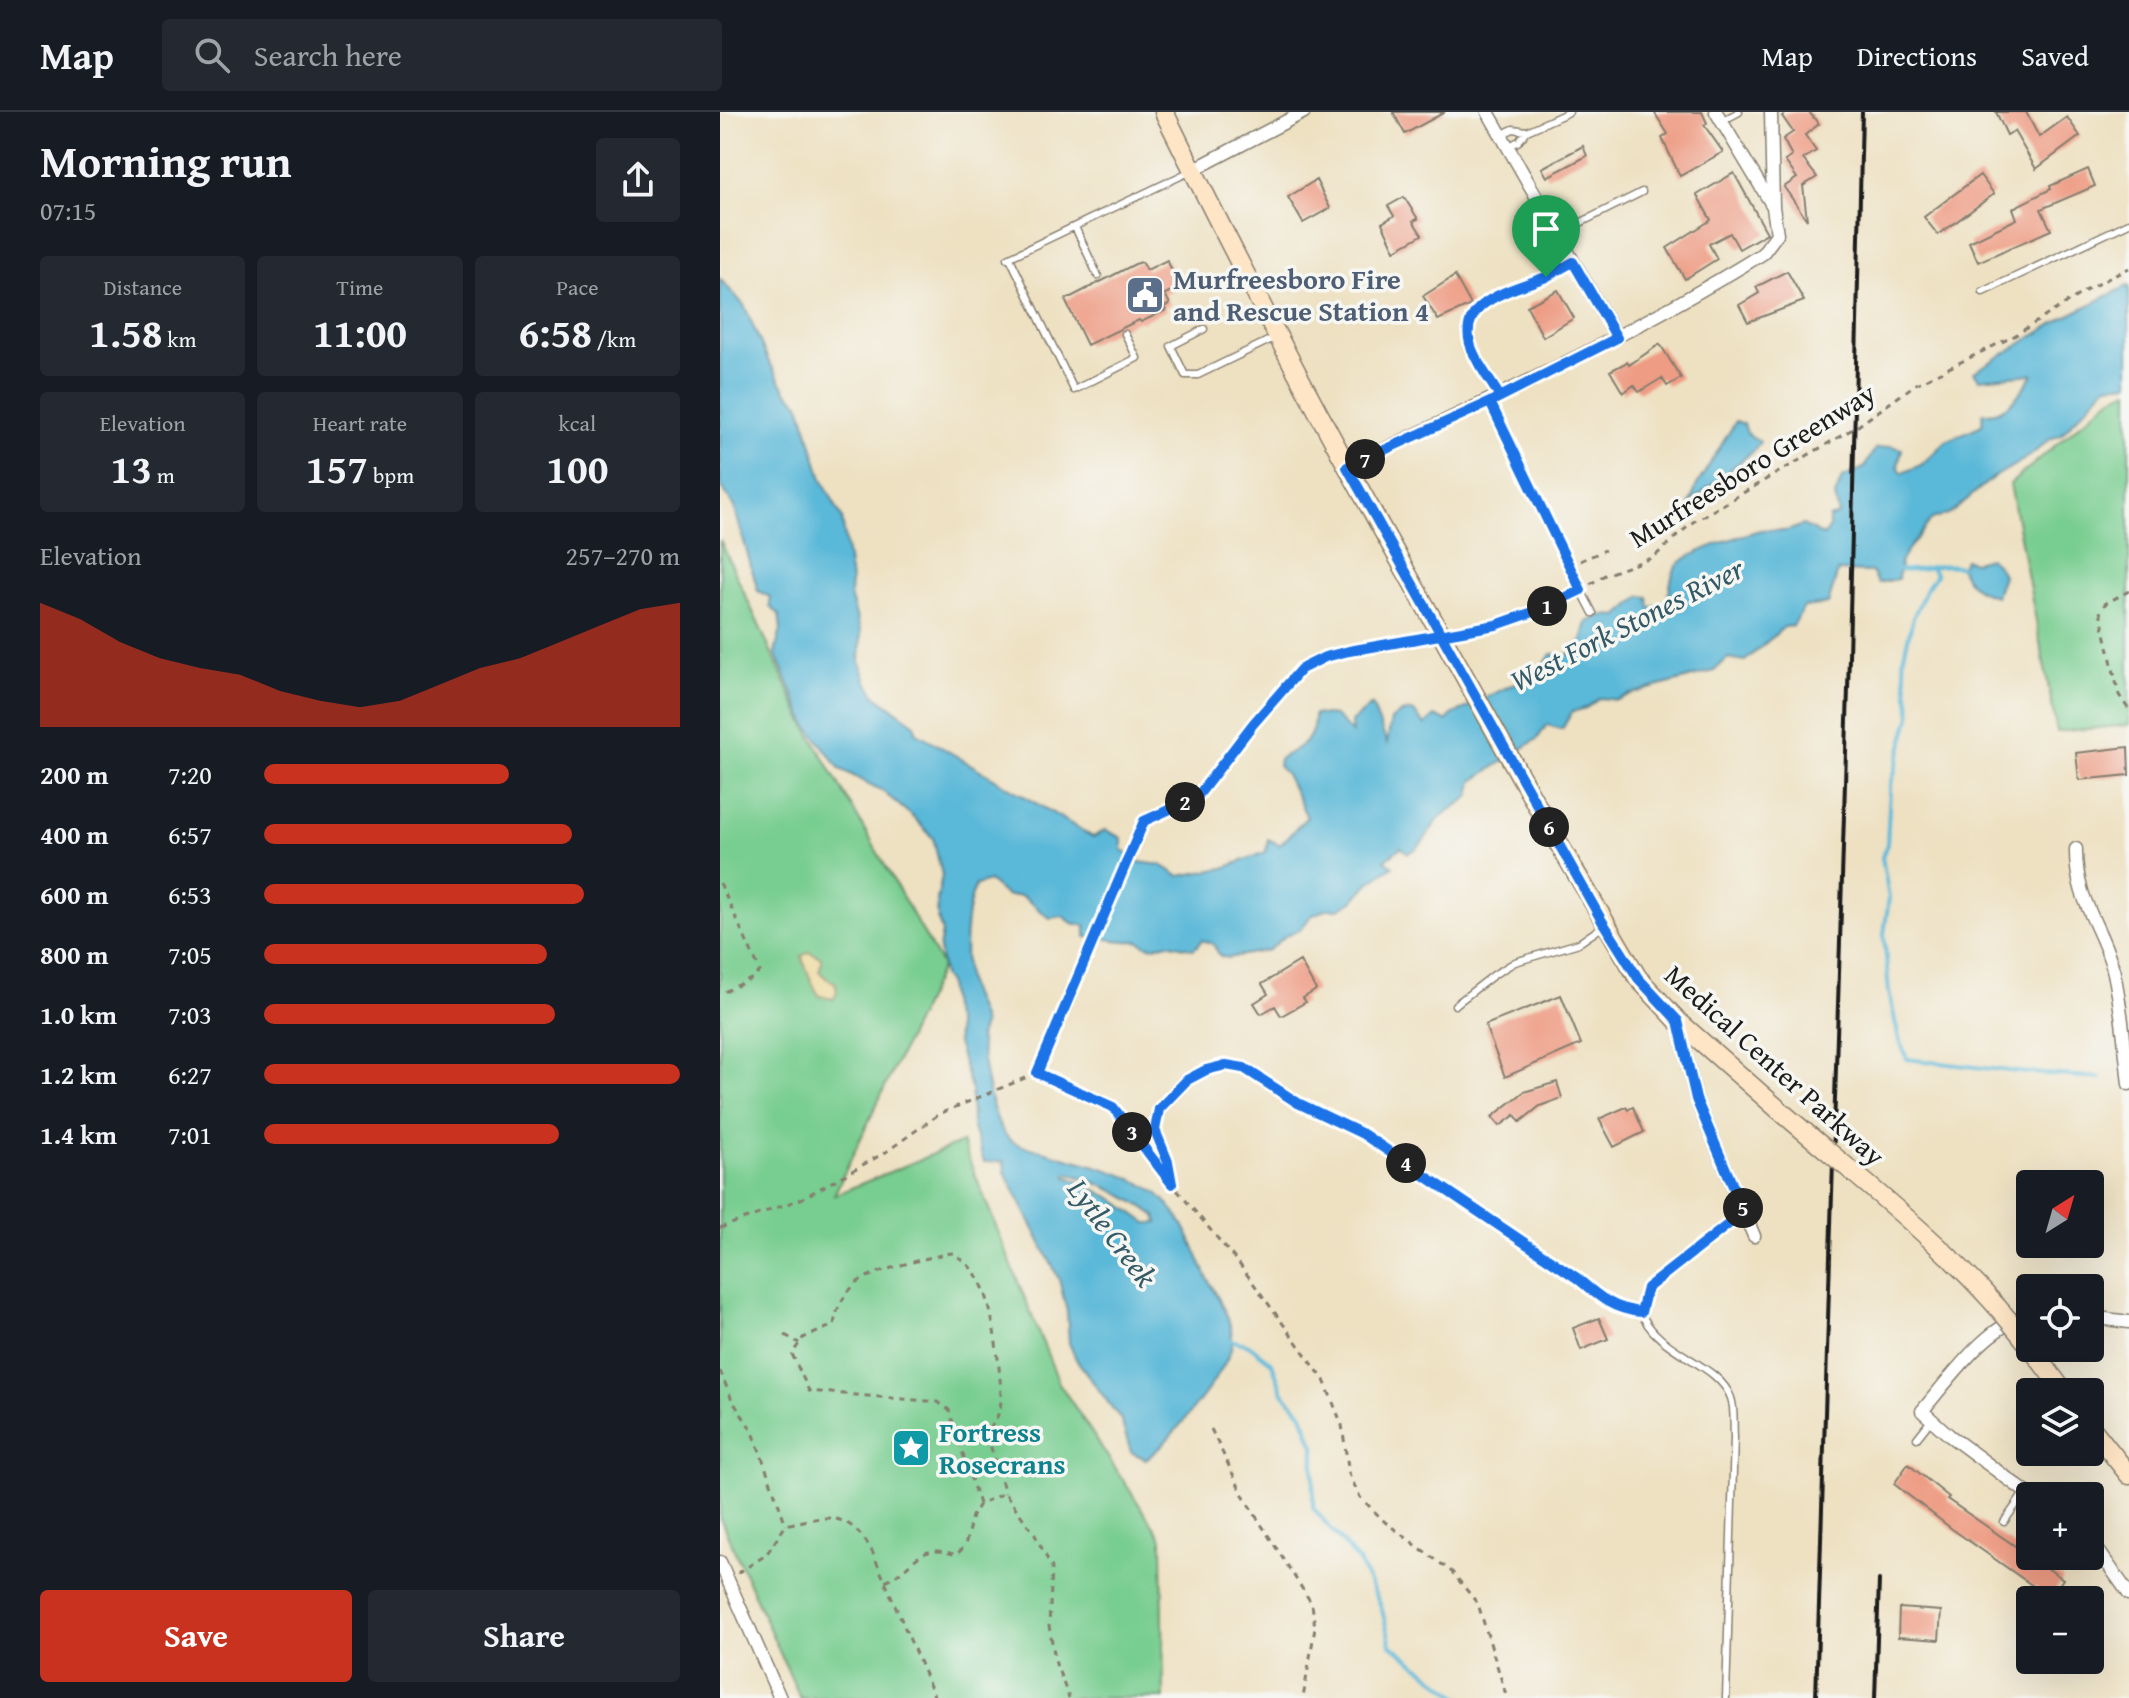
<!DOCTYPE html>
<meta charset="utf-8">
<style>
:root{--surface:#171b24;--page:#242831;--text:#f1f3f6;--muted:#9ea1a6;--line:#363941;--accent:#c8321e}
body{margin:0;font-family:"Gentium Book Plus",serif;background:var(--page);color:var(--text);height:100vh;display:flex;flex-direction:column;font-size:30px;white-space:nowrap}
*{box-sizing:border-box;margin:0}
p{font-size:26px;color:var(--muted)}
.icon{flex:none;width:44px;height:44px;fill:none;stroke:currentColor;stroke-width:2;stroke-linecap:round;stroke-linejoin:round}
.map{position:relative;flex:1;overflow:hidden}
.drawer{display:flex;flex-direction:column;background:var(--surface);width:720px}
.drawer>*{flex:none}
.needle{width:52px;rotate:37deg}
.controls{position:absolute;left:1296px;top:1058px;display:grid;gap:16px}
.controls a{display:grid;place-items:center;width:88px;height:88px;border-radius:8px;background:var(--surface);box-shadow:0 8px 32px #0002;font-size:40px}
.pin{position:absolute;display:grid;place-items:center;width:68px;height:68px;color:#fff;margin:-82px -34px;border-radius:50% 50% 50% 0;rotate:-45deg;box-shadow:0 0 8px #0007}
.pin .icon{rotate:45deg}
.km{position:absolute;width:40px;height:40px;margin:-20px;border-radius:50%;background:#222;color:#fff;font-size:22px;line-height:40px;text-align:center}
.round{display:grid;place-items:center;flex:none;width:84px;height:84px;border-radius:8px;background:var(--page)}
.head{display:flex;align-items:center;justify-content:space-between;height:136px;padding:0 40px}
h1{font-size:44px;font-weight:700;line-height:60px}
.metrics{display:grid;grid-template-columns:repeat(3,1fr);gap:12px;height:136px;padding:8px 40px}
.metrics div{display:grid;align-content:center;border-radius:8px;background:var(--page);text-align:center}
.metrics b{font-size:40px;font-weight:700}
.metrics small{font-size:22px;font-weight:400}
.metrics p{font-size:22px}
.chart{height:224px;padding:16px 40px}
.chart p{display:flex;justify-content:space-between}
.chart svg{width:100%;height:144px;margin-top:8px;fill:var(--accent);opacity:.7}
.primary-button{display:flex;gap:16px;margin-top:auto;padding:16px 40px}
.primary-button a{flex:1;height:92px;border-radius:8px;background:var(--accent);color:#fff;font-size:32px;font-weight:700;line-height:92px;text-align:center}
.primary-button a+a{background:var(--page);color:var(--text)}
ul{padding:0 40px;list-style:none;font-size:26px}
li{display:grid;grid-template-columns:128px 96px 1fr;align-items:center;height:60px}
li i{height:20px;border-radius:10px;background:var(--accent)}
header{display:flex;align-items:center;gap:48px;box-sizing:border-box;height:112px;padding:0 40px;background:var(--surface);border-bottom:2px solid var(--line)}
header strong{font-size:38px}
nav{display:flex;gap:44px;margin-inline-start:auto;font-size:28px}
.search{width:560px;height:72px;background:var(--page);display:flex;align-items:center;gap:20px;box-sizing:border-box;padding:0 28px;border-radius:8px;color:var(--muted);font-size:30px}
main{display:flex;flex:1;min-height:0}
.map>svg:first-child{display:block}
</style>
<header>
<strong>Map</strong>
<div class="search"><svg class="icon" aria-label="search" viewBox="0 0 24 24"><circle cx="10" cy="10" r="6"/><path d="M15 15l6 6"/></svg>Search here</div>
<nav><a>Map</a><a>Directions</a><a>Saved</a></nav>
</header>
<main>
<section class="drawer">
<div class="head"><div><h1>Morning run</h1><p>07:15</p></div><a class="round"><svg class="icon" aria-label="share" viewBox="0 0 24 24"><path d="M12 15V3M7 8l5-5 5 5M5 13v7h14v-7"/></svg></a></div>
<div class="metrics">
<div><p>Distance</p><b>1.58<small> km</small></b></div>
<div><p>Time</p><b>11:00</b></div>
<div><p>Pace</p><b>6:58<small> /km</small></b></div>
</div>
<div class="metrics">
<div><p>Elevation</p><b>13<small> m</small></b></div>
<div><p>Heart rate</p><b>157<small> bpm</small></b></div>
<div><p>kcal</p><b>100</b></div>
</div>
<div class="chart"><p><span>Elevation</span>257–270 m</p>
<svg viewBox="0 0 160 44" preserveAspectRatio="none"><path d="M0 44V6L10 11L20 18L30 23L40 26L50 28L60 33L70 36L80 38L90 36L100 31L110 26L120 23L130 18L140 13L150 8L160 6V44z"/></svg>
</div>
<ul>
<li><b>200 m</b>7:20<i style="width:59%"></i></li>
<li><b>400 m</b>6:57<i style="width:74%"></i></li>
<li><b>600 m</b>6:53<i style="width:77%"></i></li>
<li><b>800 m</b>7:05<i style="width:68%"></i></li>
<li><b>1.0 km</b>7:03<i style="width:70%"></i></li>
<li><b>1.2 km</b>6:27<i style="width:100%"></i></li>
<li><b>1.4 km</b>7:01<i style="width:71%"></i></li>
</ul>
<div class="primary-button"><a>Save</a><a>Share</a></div>
</section>
<div class="map">
<svg width="1409" height="1586" viewBox="0 0 1409 1586">
<rect width="100%" height="100%" fill="#f6f6f2"/>
<filter id="ink" filterUnits="userSpaceOnUse"><feTurbulence type="fractalNoise" baseFrequency=".0125" numOctaves="2"/><feDisplacementMap in="SourceGraphic" scale="16" xChannelSelector="R" yChannelSelector="G"/><feConvolveMatrix kernelMatrix="1 2 1 2 8 2 1 2 1" color-interpolation-filters="sRGB"/></filter>
<filter id="wash" filterUnits="userSpaceOnUse"><feTurbulence type="fractalNoise" baseFrequency=".006" numOctaves="4" result="noise"/><feDisplacementMap in="SourceGraphic" scale="32" xChannelSelector="R" yChannelSelector="G"/><feGaussianBlur stdDeviation="1.8" result="paint"/><feColorMatrix in="noise" values="0 0 0 0 0 0 0 0 0 0 0 0 0 0 0 0 0 1.4 0 .05"/><feComposite in="paint" operator="in"/></filter>
<g filter="url(#wash)">
<rect width="100%" height="100%" fill="#eee1c2"/>
<path fill="#78cd90" stroke="#4a7456" stroke-width="2" d="M1409,278V613L1337,620L1290,372L1392,285Z
M0,428L83,609L222,854L114,1083L242,1030L339,1271L442,1427L444,1586H80L0,1406Z"/>
<path fill="#eeda9e" stroke="#857b5d" stroke-width="2" d="M89,840L100,845L102,849L99,859L107,867L115,870L117,879L114,887L100,884C95,880 84,852 82,844Z"/>
<path fill="#5ab8d8" stroke="#3b6a7a" stroke-width="2" fill-rule="evenodd" d="M0,167L24,193L48,248L66,279L80,292L102,367L122,406L131,468L130,483L141,521L140,549L147,570L156,584L195,612L196,620L373,725L385,718L402,726V737L419,750L441,753L459,764L504,756L546,740L548,727L560,733L587,705L566,662L558,654L559,647C581,634 595,630 594,602L615,604L632,621L631,610L652,593L667,631L671,608L680,601L693,599L705,613L715,604L726,609L732,603L821,558L831,542L848,543L862,529L867,510L883,503L898,504L921,484L928,485L930,496L946,491C951,479 949,466 956,455C965,441 1023,423 1040,418C1048,416 1057,419 1065,419C1071,418 1077,415 1083,413L1104,424L1109,417V406L1119,403L1115,384L1122,366L1144,356L1155,337L1171,334L1182,337L1178,354L1182,361L1201,353L1226,329L1262,313L1263,301C1288,303 1301,280 1313,262L1259,267L1254,260L1345,205L1409,173V271L1387,273L1341,323L1330,327L1310,344L1271,367L1231,401L1212,407L1186,440L1180,451L1178,467L1158,471L1152,460L1118,459L1108,492L1084,495L1073,514L1064,515L1025,549L1008,546L994,559L911,582L897,588L880,586L866,596L852,600L842,617L827,613L817,627L753,669L750,684C742,691 732,696 723,703C709,715 706,734 688,741L681,735L665,748L673,754L649,771L633,789L619,797H606L591,804L580,818L565,824L549,838L508,846L500,844L493,832L482,828L474,837L447,831C436,836 428,836 419,829C398,831 387,825 366,825V814L352,811L343,804L330,806L302,784H286L269,769L256,773C244,798 242,851 250,878C254,889 260,900 263,913L259,925C265,953 269,1009 290,1028C299,1035 309,1035 319,1038C355,1049 394,1056 428,1075C460,1094 473,1133 487,1165C497,1186 514,1208 512,1232C510,1255 447,1334 426,1347L411,1340L401,1308L356,1247L349,1231L347,1200L339,1167L285,1060L284,1049L264,1050L252,1013L251,977L237,931L236,911L231,896L228,871L223,864L219,836L222,820L218,808L217,788L222,763L213,726L192,704L161,678L120,657L87,613L55,541L61,517L59,502L50,495V485L38,479L14,394L0,372ZM348,1061C381,1071 408,1084 436,1104L438,1111H427L392,1086L346,1064Z
M1016,309L1024,312L1027,321L1040,330L1033,339L970,391L977,373Z
M1269,446L1278,454L1283,463L1276,484C1258,480 1247,472 1240,455L1245,447L1254,450Z"/>
<g fill="none" stroke-linecap="round" stroke-linejoin="round">
<path stroke="#5ab8d8" stroke-width="4" d="M1210,455L1216,463L1206,477L1193,506L1183,547L1191,603L1170,676L1167,732L1162,745L1169,786L1164,822L1169,880L1178,923L1187,947L1298,960L1380,966
M1179,458C1202,461 1218,449 1240,455
M510,1228L529,1233L552,1251L563,1281L581,1300L594,1334L593,1396L639,1450L661,1494L671,1533L740,1586"/>
</g>
<g id="blocks">
<path fill="#ee9c84" d="M673,0H725L685,22Z
M934,0H982L987,11L984,13L1003,40L960,64L942,26L948,22Z
M1068,0H1089L1099,12L1085,23L1096,39L1083,47L1097,65L1083,74L1087,108L1064,75L1077,66L1065,49L1072,44L1063,27L1073,20L1062,4Z
M1276,0H1306L1319,25L1347,5L1360,24L1316,57L1294,19L1287,23Z
M863,34L867,44L827,65L822,56Z
M1368,57L1375,74L1321,97L1331,118L1258,150L1249,130L1297,107L1293,96L1331,77L1330,74Z
M1014,61L1047,121L1019,137L1010,121L989,132L997,147L965,167L947,136L991,108L977,83Z
M1260,63L1274,82L1218,123L1204,105Z
M596,68L610,96L583,111L568,85Z
M684,85L698,107L693,109L702,123L675,138L662,111L674,104L668,94Z
M447,148L460,175L445,182L450,192L444,195L446,198L421,210L419,208L367,233L345,188L415,152L422,150L427,158Z
M1067,159L1084,189L1028,210L1019,193L1039,181L1036,175Z
M735,164L751,193L718,208L703,184Z
M838,178L854,206L823,225L807,194Z
M940,232L961,266L947,274L942,266L919,280L914,273L903,281L890,259L907,250L909,253Z
M1408,635L1409,663L1359,668L1356,641Z
M580,849L596,878L583,886L586,890L561,904L555,894L541,902L534,891L548,882L542,872Z
M841,883L861,932L785,965L765,913Z
M837,970L842,986L820,994L800,1010L795,1003L780,1014L772,1005L804,980Z
M906,995L908,998L913,995L924,1020L894,1035L879,1007Z
M879,1206L888,1227L861,1238L853,1216Z
M1188,1352L1229,1385L1227,1387L1343,1467L1330,1486L1232,1417L1174,1372Z
M1179,1496L1221,1499L1219,1528L1178,1525Z"/>
</g>
</g>
<g filter="url(#ink)">
<use href="#blocks" fill-opacity="0" stroke="#857e6f" stroke-width="2"/>
<g fill="none" stroke-linecap="round" stroke-linejoin="round">
<defs>
<path id="service" d="M1002,9L1019,0
M807,19L849,0
M781,23L793,17L807,19L799,29L788,35
M355,115L378,164
M838,122L922,80
M288,146L469,60
M290,146L354,278L417,246L405,222
M1263,180L1409,111
M484,217L451,234L465,263H478L554,226
M779,283C767,263 748,240 747,216C747,188 805,174 826,165C835,161 844,155 853,150
M770,290L821,400
M861,478L873,501
M735,893L775,862L795,850L859,831L885,813
M452,1072L448,1050L435,1018L439,997L467,968L486,958L506,953L524,956L578,991L643,1022L857,1166C878,1184 892,1197 921,1200C936,1241 998,1250 1011,1286C1015,1297 1013,1313 1014,1325L1006,1586
M1197,1326L1212,1307
M1284,1410L1305,1380"/>
<path id="minor" d="M768,0L897,226
M996,0L1052,93
M473,58L584,0
M627,355C768,289 909,225 1042,142L1057,122L1053,95L1051,0
M1356,737C1355,790 1383,815 1394,861C1402,897 1405,936 1409,972
M958,909L976,987L1034,1124
M1310,1204C1268,1210 1229,1268 1202,1299L1230,1324L1311,1384
M1370,1205L1409,1210
M1370,1430L1380,1441L1409,1482
M0,1450L60,1586"/>
<path id="secondary" d="M444,0C520,154 599,307 684,456
M826,710L918,866L958,909L1058,997
M1311,1236L1344,1280
M1370,1314L1409,1363"/>
</defs>
<use href="#service" stroke="#857e6f" stroke-width="9"/>
<use href="#minor" stroke="#857e6f" stroke-width="15"/>
<use href="#secondary" stroke="#857e6f" stroke-width="21"/>
<path stroke="#857e6f" stroke-width="3" stroke-dasharray="6 6" stroke-linecap="butt" d="M826,410L857,471
M849,454L885,438
M870,472L885,463L934,445L973,410L1138,314L1196,272L1294,224L1370,176L1409,156
M1409,479L1386,491L1380,499L1399,583L1409,598
M739,519C780,512 815,500 852,482
M0,771L40,859L35,865L0,882
M317,961L393,995L438,1053
M457,1078L520,1153L604,1268L622,1313L629,1362L640,1385L665,1410L732,1460L758,1492L787,1586
M0,1116L81,1087L166,1040L219,1002L317,961L424,709L477,685L533,612L581,557L605,545L629,539L704,524
M922,1192L927,1176L1015,1107
M65,1223L79,1231
M0,1259L12,1288L33,1320L66,1413
M491,1317L525,1387L592,1492L595,1516L583,1586
M259,1392L229,1298L218,1290L89,1279L72,1242L83,1226L114,1213C116,1196 124,1182 138,1170C150,1160 215,1143 233,1141C248,1151 257,1161 264,1178C273,1197 284,1278 280,1297C277,1308 269,1315 268,1326L285,1381
M18,1461L46,1443L66,1413C105,1404 126,1397 151,1437L215,1586
M165,1469C196,1456 196,1429 236,1443L245,1434L252,1404L259,1392L285,1381L315,1423L332,1456L329,1514L336,1552L349,1586"/>
<use href="#service" stroke="#fff" stroke-width="6"/>
<use href="#minor" stroke="#fff" stroke-width="12"/>
<use href="#secondary" stroke="#fee5c5" stroke-width="18"/>
<path stroke="#1c1c1c" stroke-width="4" d="M1096,1586L1129,545L1142,0
M1155,1586L1159,1468"/>
<defs>
<path id="secondary-bridge" d="M684,456L826,710
M1058,997C1145,1072 1241,1143 1310,1235"/>
</defs>
<use href="#secondary-bridge" stroke="#857e6f" stroke-width="21" stroke-linecap="butt"/>
<use href="#secondary-bridge" stroke="#fee5c5" stroke-width="18"/>
</g>
</g>
<g fill="none" stroke-linecap="round" stroke-linejoin="round" filter="url(#ink)">
<defs>
<path id="route" d="M826,165C789,179 730,191 754,242C761,257 772,271 780,285L770,290L861,478L819,498L776,513L629,539L605,545L581,557L533,612L477,685L424,709L317,961L393,995L452,1072L448,1050L435,1018L439,997L467,968L486,958L506,953L524,956L578,991L643,1022L857,1166C878,1184 892,1197 921,1200L927,1176L1024,1100L976,987L958,909L918,866L882,809L627,355L770,290L780,285L897,226L853,150L826,165"/>
</defs>
<use href="#route" stroke="#fff" stroke-width="16"/>
<use href="#route" stroke="#1a73e8" stroke-width="10"/>
</g>
<defs>
<symbol id="civic-square" viewBox="-11 -11 22 22"><rect x="-9" y="-9" width="18" height="18" rx="4" fill="#5c6f8a" stroke="#f6f6f2"/><path d="M-.6-6.5H3V-4.5H.6V-3L4-1V1h2V6H-6V1h2V-1L-.6-3ZM-1.2 2.5V6h2.4V2.5Z" fill="#fff"/></symbol>
<symbol id="sight-square" viewBox="-11 -11 22 22"><rect x="-9" y="-9" width="18" height="18" rx="4" fill="#0f9aa8" stroke="#f6f6f2"/><path d="M0-6L1.8-2.2L6-1.7L2.9 1.2L3.7 5.4L0 3.3L-3.7 5.4L-2.9 1.2L-6-1.7L-1.8-2.2Z" fill="#fff"/></symbol>
</defs>
<g fill-rule="evenodd">
<use href="#civic-square" x="403" y="161" width="44" height="44"/>
<use href="#sight-square" x="169" y="1314" width="44" height="44"/>
</g>
<g text-anchor="middle" stroke-width="7" stroke-linejoin="round" paint-order="stroke">
<g font-size="28" font-weight="bold" fill="#4e5e75" stroke="#f6f6f2" text-anchor="start">
<text x="453" y="177">Murfreesboro Fire<tspan x="453" dy="32">and Rescue Station 4</tspan></text>
</g>
<g font-size="28" fill="#1c1c1c" stroke="#f6f6f2">
<text transform="translate(1032 353) rotate(-32)" y="10">Murfreesboro Greenway</text>
<text transform="translate(1055 953) rotate(42)" y="10">Medical Center Parkway</text>
</g>
<g font-size="28" font-weight="bold" fill="#0d838f" stroke="#f6f6f2" text-anchor="start">
<text x="219" y="1330">Fortress<tspan x="219" dy="32">Rosecrans</tspan></text>
</g>
<g font-size="30" font-style="italic" fill="#355a67" stroke="#f6f6f2">
<text transform="translate(907 513) rotate(-27)" y="10">West Fork Stones River</text>
<text transform="translate(392 1121) rotate(53)" y="10">Lytle Creek</text>
</g>
</g>
</svg>
<div class="controls">
<a><svg class="needle" viewBox="-14 -14 28 28"><path d="M0-13l5 13h-10z" fill="#e53935"/><path d="M0 13l5-13h-10z" fill="#9ea1a6"/></svg></a>
<a><svg class="icon" aria-label="locate" viewBox="0 0 24 24"><circle cx="12" cy="12" r="6"/><path d="M12 2v4M12 18v4M2 12h4M18 12h4"/></svg></a>
<a><svg class="icon" aria-label="layers" viewBox="0 0 24 24"><path d="M12 4l9 5-9 5-9-5zM3 14l9 5 9-5"/></svg></a>
<a>+</a>
<a>−</a>
</div>
<div class="pin" style="left:826px;top:165px;background:#1e9e55"><svg class="icon" aria-label="arrive" viewBox="0 0 24 24"><path d="M6 21V4h12l-3 4 3 4H6"/></svg></div>
<b class="km" style="left:827px;top:494px">1</b>
<b class="km" style="left:465px;top:690px">2</b>
<b class="km" style="left:412px;top:1020px">3</b>
<b class="km" style="left:686px;top:1051px">4</b>
<b class="km" style="left:1023px;top:1096px">5</b>
<b class="km" style="left:829px;top:715px">6</b>
<b class="km" style="left:645px;top:347px">7</b>
</div>
</main>
